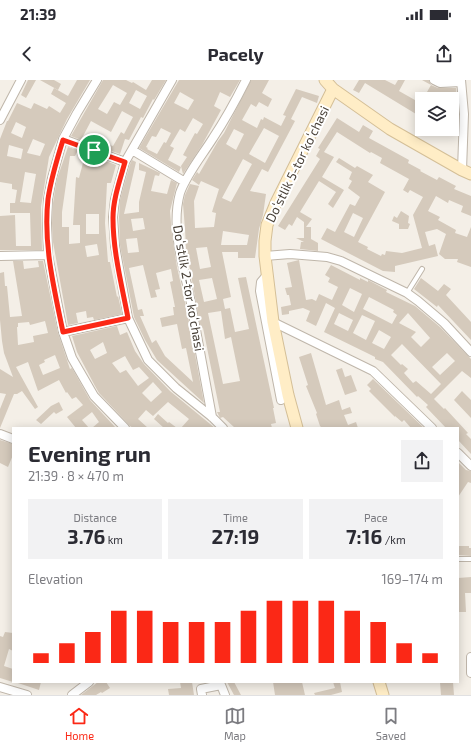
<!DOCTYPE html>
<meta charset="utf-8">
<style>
:root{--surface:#fff;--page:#f2f2f3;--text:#2b2b33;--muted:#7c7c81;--line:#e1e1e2;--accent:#fb2816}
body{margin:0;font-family:"Exo 2",sans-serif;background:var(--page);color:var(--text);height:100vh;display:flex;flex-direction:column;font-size:15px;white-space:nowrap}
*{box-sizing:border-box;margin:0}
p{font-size:13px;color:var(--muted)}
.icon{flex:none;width:22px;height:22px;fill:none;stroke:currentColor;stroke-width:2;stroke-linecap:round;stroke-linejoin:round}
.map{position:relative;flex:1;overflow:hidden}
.details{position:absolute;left:12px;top:347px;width:447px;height:256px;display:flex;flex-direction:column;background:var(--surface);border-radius:0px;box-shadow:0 2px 10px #0003}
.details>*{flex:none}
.tools{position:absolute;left:415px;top:12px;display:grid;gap:8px}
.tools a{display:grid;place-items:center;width:44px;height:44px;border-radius:0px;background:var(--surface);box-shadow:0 2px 10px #0003;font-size:20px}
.pin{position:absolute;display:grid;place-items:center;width:34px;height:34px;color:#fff;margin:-17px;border:2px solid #fff;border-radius:50%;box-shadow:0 1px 4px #0007}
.round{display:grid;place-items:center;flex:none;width:42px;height:42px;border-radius:0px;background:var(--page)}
.head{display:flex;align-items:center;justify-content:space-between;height:68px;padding:0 16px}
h1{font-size:22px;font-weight:700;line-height:30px}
.figures{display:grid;grid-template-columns:repeat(3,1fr);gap:6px;height:68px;padding:4px 16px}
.figures div{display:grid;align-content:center;border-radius:0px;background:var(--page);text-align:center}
.figures b{font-size:20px;font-weight:700}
.figures small{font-size:11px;font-weight:400}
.figures p{font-size:11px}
.chart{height:112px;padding:8px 16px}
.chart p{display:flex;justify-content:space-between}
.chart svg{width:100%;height:72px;margin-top:4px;stroke:var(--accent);stroke-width:6}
.status{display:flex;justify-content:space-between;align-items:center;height:28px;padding:0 20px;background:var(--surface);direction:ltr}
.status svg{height:11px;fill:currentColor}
header{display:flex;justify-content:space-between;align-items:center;height:52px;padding:0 16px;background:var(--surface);font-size:18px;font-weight:700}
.menu{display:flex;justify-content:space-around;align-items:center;height:56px;border-top:1px solid var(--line);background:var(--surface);font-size:11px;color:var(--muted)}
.menu a{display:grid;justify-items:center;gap:2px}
.menu .active{color:var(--accent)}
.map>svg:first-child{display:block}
</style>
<div class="status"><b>21:39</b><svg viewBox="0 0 49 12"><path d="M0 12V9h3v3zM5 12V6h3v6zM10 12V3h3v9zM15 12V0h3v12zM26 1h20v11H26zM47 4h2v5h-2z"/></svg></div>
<header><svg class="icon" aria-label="back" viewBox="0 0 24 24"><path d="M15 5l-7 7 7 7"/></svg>Pacely<svg class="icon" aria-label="share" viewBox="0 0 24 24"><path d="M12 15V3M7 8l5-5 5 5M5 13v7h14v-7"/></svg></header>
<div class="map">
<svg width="471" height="615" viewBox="0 0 471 615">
<rect width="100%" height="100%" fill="#f4efe7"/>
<path fill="#d5cabc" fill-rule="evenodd" d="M28,0H36L26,18L21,15Z
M40,0H54L61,4L58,10Z
M77,0H90L67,39L49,77L41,127L42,170H0V136L15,135L16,166H31L30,133H10V123H15L17,110L12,109V104L0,102V59L7,41H8L17,23L31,29L34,23L47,29L49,26L60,33L66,23L51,14L54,8L68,16ZM16,42L26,47L22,58L11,53ZM33,59L45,64L40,76L27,73ZM9,65L23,69L21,79L7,76ZM25,92L36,94L31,123L20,122Z
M103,0H126L132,3L133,2L146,10L152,0H166L154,20L153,19L143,38L141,37L129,60L125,59L120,74L89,63L90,59L113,66L121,52L124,54L133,37L122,31L111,52L91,41L81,60L71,56ZM113,5L127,13L120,25L114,22L107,34L98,29ZM136,10L147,16L140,29L129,23Z
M179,0H240L230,17L220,12L214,26L221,30L202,65L183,94L181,86L187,77L183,75L195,53L197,54L203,44L193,38L185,52L180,49L170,66L174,68L168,80L181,87L179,92L139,68ZM180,12L194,20L188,30L174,23ZM161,48L171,53L166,63L164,62L157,74L147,69L148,68L146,67L152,56L156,57Z
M251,0H269L262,13L272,19L268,27L259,22L256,27L251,24L242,40L257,48L261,39L263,40L264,37L281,46L286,36L283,35L296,9L319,16L317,23L302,17L291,39L295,41L268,92L262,89L250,111L266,114L263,135L259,149L255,178H238V172H222L231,217L223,219L225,229L230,228L235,252L249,249L238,198L246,197L274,328H273L276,343L271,344L272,348H235L223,337L220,338L217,332H220L203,248L201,249L186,168L185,149L183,124L185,115L190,104L199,106L194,121L195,148L214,147L216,133L212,132L219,109L201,101L199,105L192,100L197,92L199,94L218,61L224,53ZM264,48L279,56L265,83L249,74ZM234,49L244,54L236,70L226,64ZM243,79L252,84L231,122L222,118ZM223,151L249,155L247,165H221ZM207,167L211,187L200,189L196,168ZM212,198L217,219L204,222L199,200ZM221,231L225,259L231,257L240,301L223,304L208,233Z
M359,0H385L395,5L398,0H405L399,11L422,24V36L421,39L415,36L416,34L365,3L359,13L353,10Z
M422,0H429L431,5L438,8H456L457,19H423L431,5Z
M337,38L359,52L363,45L373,51L369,58L409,80L408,83L421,90L420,91L437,100L439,97L456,106L454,109L471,116V136L461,132L463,126L449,120L448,123L436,116L428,131L440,137L438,140L456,150L455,153L467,157L471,147V187L457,182L458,179H445L439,174L446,154L437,149L425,152L429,166L435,164L438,176L395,186V192L383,191L321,159L327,148L335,152L350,124L355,126L360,117L348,108L352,101L349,99L352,92L336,82L339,78L355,88L357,86L373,95L368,102L385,112L358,162L368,167L367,169L381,176L382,174L385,175L386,171L402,173L422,168L413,135L423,117L410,110L408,113L403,110L409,99L380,83L382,78L371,72L370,73L337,52L324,72L334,77L322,97L344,110L333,128L328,124L336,112L319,101L300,132L312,139L306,147H311V159L318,163V171L300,169L301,162H304L296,158H304V142L297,137L292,146L289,144L285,150L278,146L320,79L316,76L320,69L318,68ZM353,133L363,138L354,157L344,152Z
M68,67L78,70L75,76H70L62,132V147H69V164L80,163V145H73L76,97L79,98L83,83L88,84L91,75L116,85L111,103H107L105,143L108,182H110L117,217L118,216L122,234L94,240L93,237L87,238L86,231L76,233L78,243L68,245L53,162L52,143L53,123L57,99ZM86,134H99V154H86ZM97,164L99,175L87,177L85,166Z
M132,80L136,82L124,134L139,132V122L146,92L139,90V83L160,93L159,96L151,94L155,95L151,111L167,114L171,100L177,103L170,131L172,155L177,187L187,231L204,323L157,280L145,260L134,237L120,165L119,137L120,120L130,84ZM143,138L145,149L133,151L131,139ZM137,158L139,172L128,173L126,159ZM143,185L151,218L157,217L155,210L160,209L156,193L171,189L173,201L170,202L175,227H173L174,235L160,238L162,247L177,244L182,269L186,268L193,302L165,276L156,260L152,263L140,236H144L142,229L138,230L129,188Z
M401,131L409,136L408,143L410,144L408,149H399V144L392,141L394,136L397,138Z
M299,180L306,220L312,219L316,221L319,214L332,220L338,207L328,202L330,198L325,195L331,185L360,200V198L368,202V200L387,210L386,212L415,226L440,247L471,279V298L462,291L434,319L444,329L445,328L468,353L466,354L471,359V374L458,360V348H446L426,327L428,325L418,316L417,317L383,282L375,279V277L367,273L324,252L335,228L326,223L316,246L306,241L310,231L303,228L289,231V234L282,235L281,227L291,225L289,215H287L285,208L292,207L287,183ZM350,208L362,214L354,232L342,225ZM369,217L394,230L393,232L397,235L392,244L363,229ZM339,233L353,240L348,251L334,244ZM408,233L431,259L430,258L421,267L411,257L416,252L399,243ZM362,235L375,241L366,260L353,253ZM379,250L391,257L384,269L372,263ZM402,264L441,304L431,314L416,301L413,303L404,293L408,289L402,284L401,285L391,275ZM447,273L455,281L440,295L432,287Z
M13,181H23L24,189L39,187L38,181H43L58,253L70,289L72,288L90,320L116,348H92L99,342L92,332L82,340L89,348H76L67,337L83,325L76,317L72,319L67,312L66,313L59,300L38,311L28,282L16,287L38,327L35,329L22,311L17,314H14L0,348V329L6,314L0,313V289L13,297L4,273L2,261L0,240V193L4,192L5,206H7L10,237L22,236ZM45,241L48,253L33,256L34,262L18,265L17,247H18V243L29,242L30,245ZM55,275L60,288L43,295L39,285L45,282L44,280Z
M421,198L438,211L444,204L451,209L446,215L471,242V260L438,225L437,227L414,209Z
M117,246L120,255L127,252L135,271L144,284L170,311L215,348H181L189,339L168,322L153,336L146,330L138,339L148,348H133L130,346L99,313L95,306L77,272L72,256ZM103,262L107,273L95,279L90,270ZM125,276L133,290L139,287L149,298L138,306L126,290L120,293L112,283ZM153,302L162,312L151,322L142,313Z
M311,273L326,325L339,320L342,330L350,327L352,333L344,335L348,345L356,342L358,348H322L320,346L316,334L317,333L306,306L308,305L299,277Z
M342,288L345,297L351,295L357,311L345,315L336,290Z
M373,299L424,348H411L404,340L402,342L395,336V337L369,311L371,309L367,305Z
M462,311L471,320V338L454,320Z
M59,322L63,330L56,334L54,332L41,344L36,340L51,326Z
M158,334L168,343L169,342L177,348H164L154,339Z
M0,360L13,364V375L8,387L0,383Z
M458,382L466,390L471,391V403L468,402L458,417Z
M458,466H469V468H471V476L458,475Z
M471,497V513H465L466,532H459L458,498Z
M5,552L13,553V571L9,569L4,586L13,589V602L0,598V556L3,557Z
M18,602H41L39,610L18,603Z
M98,602H106L110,608L102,613L101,612L96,615H81Z
M180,602H192L194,615H169L168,609L181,608Z
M227,602H234L241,615H234Z
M273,602H302L305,615H275Z
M333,602H340L342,612L331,615H315L314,613L335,608Z
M440,602H453L454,615H441Z"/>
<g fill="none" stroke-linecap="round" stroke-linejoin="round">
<defs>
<path id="lane" d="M407,213L422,189
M458,479H471"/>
<path id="street" d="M97,0L77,33L63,59L52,98L48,119L47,143L48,175L63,252L72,278L94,316L125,348
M172,0L125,82L115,119L113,137L115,166L128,238L148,280L176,308L212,337L223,348
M434,0L440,3L461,2
M461,0L464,34L462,90
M0,40L21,0
M63,59L125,82
M132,70L185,102
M0,176L48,175
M265,176L290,174L327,177L341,181L407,213L418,221L444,243L471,272
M267,195L261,202L260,211L281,320
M273,242L373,291L432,348
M63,252L128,238
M212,337C205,299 198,261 191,223C184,187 170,150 180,113C186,95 203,74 213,58C225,40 236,20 246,0
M0,354L13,359
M458,373L471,386
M471,577V593
M0,607L27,615
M72,615L89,602
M202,615L201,609L221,605L225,615"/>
<path id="secondary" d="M325,0L333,9L390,49L462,90L471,94
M297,348L288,315L273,242L265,176V161L267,145L276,123L333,9
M379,602L383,615"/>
</defs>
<use href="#lane" stroke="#bfb6aa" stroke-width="6"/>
<use href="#street" stroke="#bfb6aa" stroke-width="10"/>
<use href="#secondary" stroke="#d4bf97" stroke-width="13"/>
<use href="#lane" stroke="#fff" stroke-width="4"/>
<use href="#street" stroke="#fff" stroke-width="8"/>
<use href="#secondary" stroke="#ffedc6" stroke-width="11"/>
</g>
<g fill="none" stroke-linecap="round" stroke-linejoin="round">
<defs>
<path id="route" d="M63,60L125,82C120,100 113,119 113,138C113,172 122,206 128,238L63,252C54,208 43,164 48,119C51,98 57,79 63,60Z"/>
</defs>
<use href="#route" stroke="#fff" stroke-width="8"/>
<use href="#route" stroke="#fb2816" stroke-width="5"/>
</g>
<g text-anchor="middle" stroke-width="4" stroke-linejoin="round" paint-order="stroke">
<g font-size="13" fill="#473f36" stroke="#fff">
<text transform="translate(297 84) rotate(-64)" y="5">Doʻstlik 5-tor koʻchasi</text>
<text transform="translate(189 208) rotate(80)" y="5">Doʻstlik 2-tor koʻchasi</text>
</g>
</g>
</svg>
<div class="tools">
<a><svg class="icon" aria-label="layers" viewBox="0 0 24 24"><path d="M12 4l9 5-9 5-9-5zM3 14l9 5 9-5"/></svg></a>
</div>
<div class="pin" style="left:94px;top:70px;background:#1e9e55"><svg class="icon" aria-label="arrive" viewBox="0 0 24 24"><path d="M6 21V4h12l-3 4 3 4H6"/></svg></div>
<section class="details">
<div class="head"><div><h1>Evening run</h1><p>21:39 · 8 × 470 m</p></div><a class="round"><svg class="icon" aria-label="share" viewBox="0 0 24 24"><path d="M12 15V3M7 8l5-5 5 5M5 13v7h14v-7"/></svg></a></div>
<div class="figures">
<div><p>Distance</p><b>3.76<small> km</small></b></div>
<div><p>Time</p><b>27:19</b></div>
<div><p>Pace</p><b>7:16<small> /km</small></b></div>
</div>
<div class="chart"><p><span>Elevation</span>169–174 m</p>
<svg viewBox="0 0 160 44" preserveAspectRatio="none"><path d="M5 44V38M15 44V32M25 44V25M35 44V12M45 44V12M55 44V19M65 44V19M75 44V19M85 44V12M95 44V6M105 44V6M115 44V6M125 44V12M135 44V19M145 44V32M155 44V38"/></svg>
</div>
</section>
</div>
<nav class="menu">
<a class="active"><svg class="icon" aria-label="home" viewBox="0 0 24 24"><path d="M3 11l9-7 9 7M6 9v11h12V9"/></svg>Home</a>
<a><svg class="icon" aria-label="map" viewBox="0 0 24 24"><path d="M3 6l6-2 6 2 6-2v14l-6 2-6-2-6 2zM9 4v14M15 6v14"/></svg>Map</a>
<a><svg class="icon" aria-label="saved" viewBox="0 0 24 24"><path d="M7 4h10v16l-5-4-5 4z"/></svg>Saved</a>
</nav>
